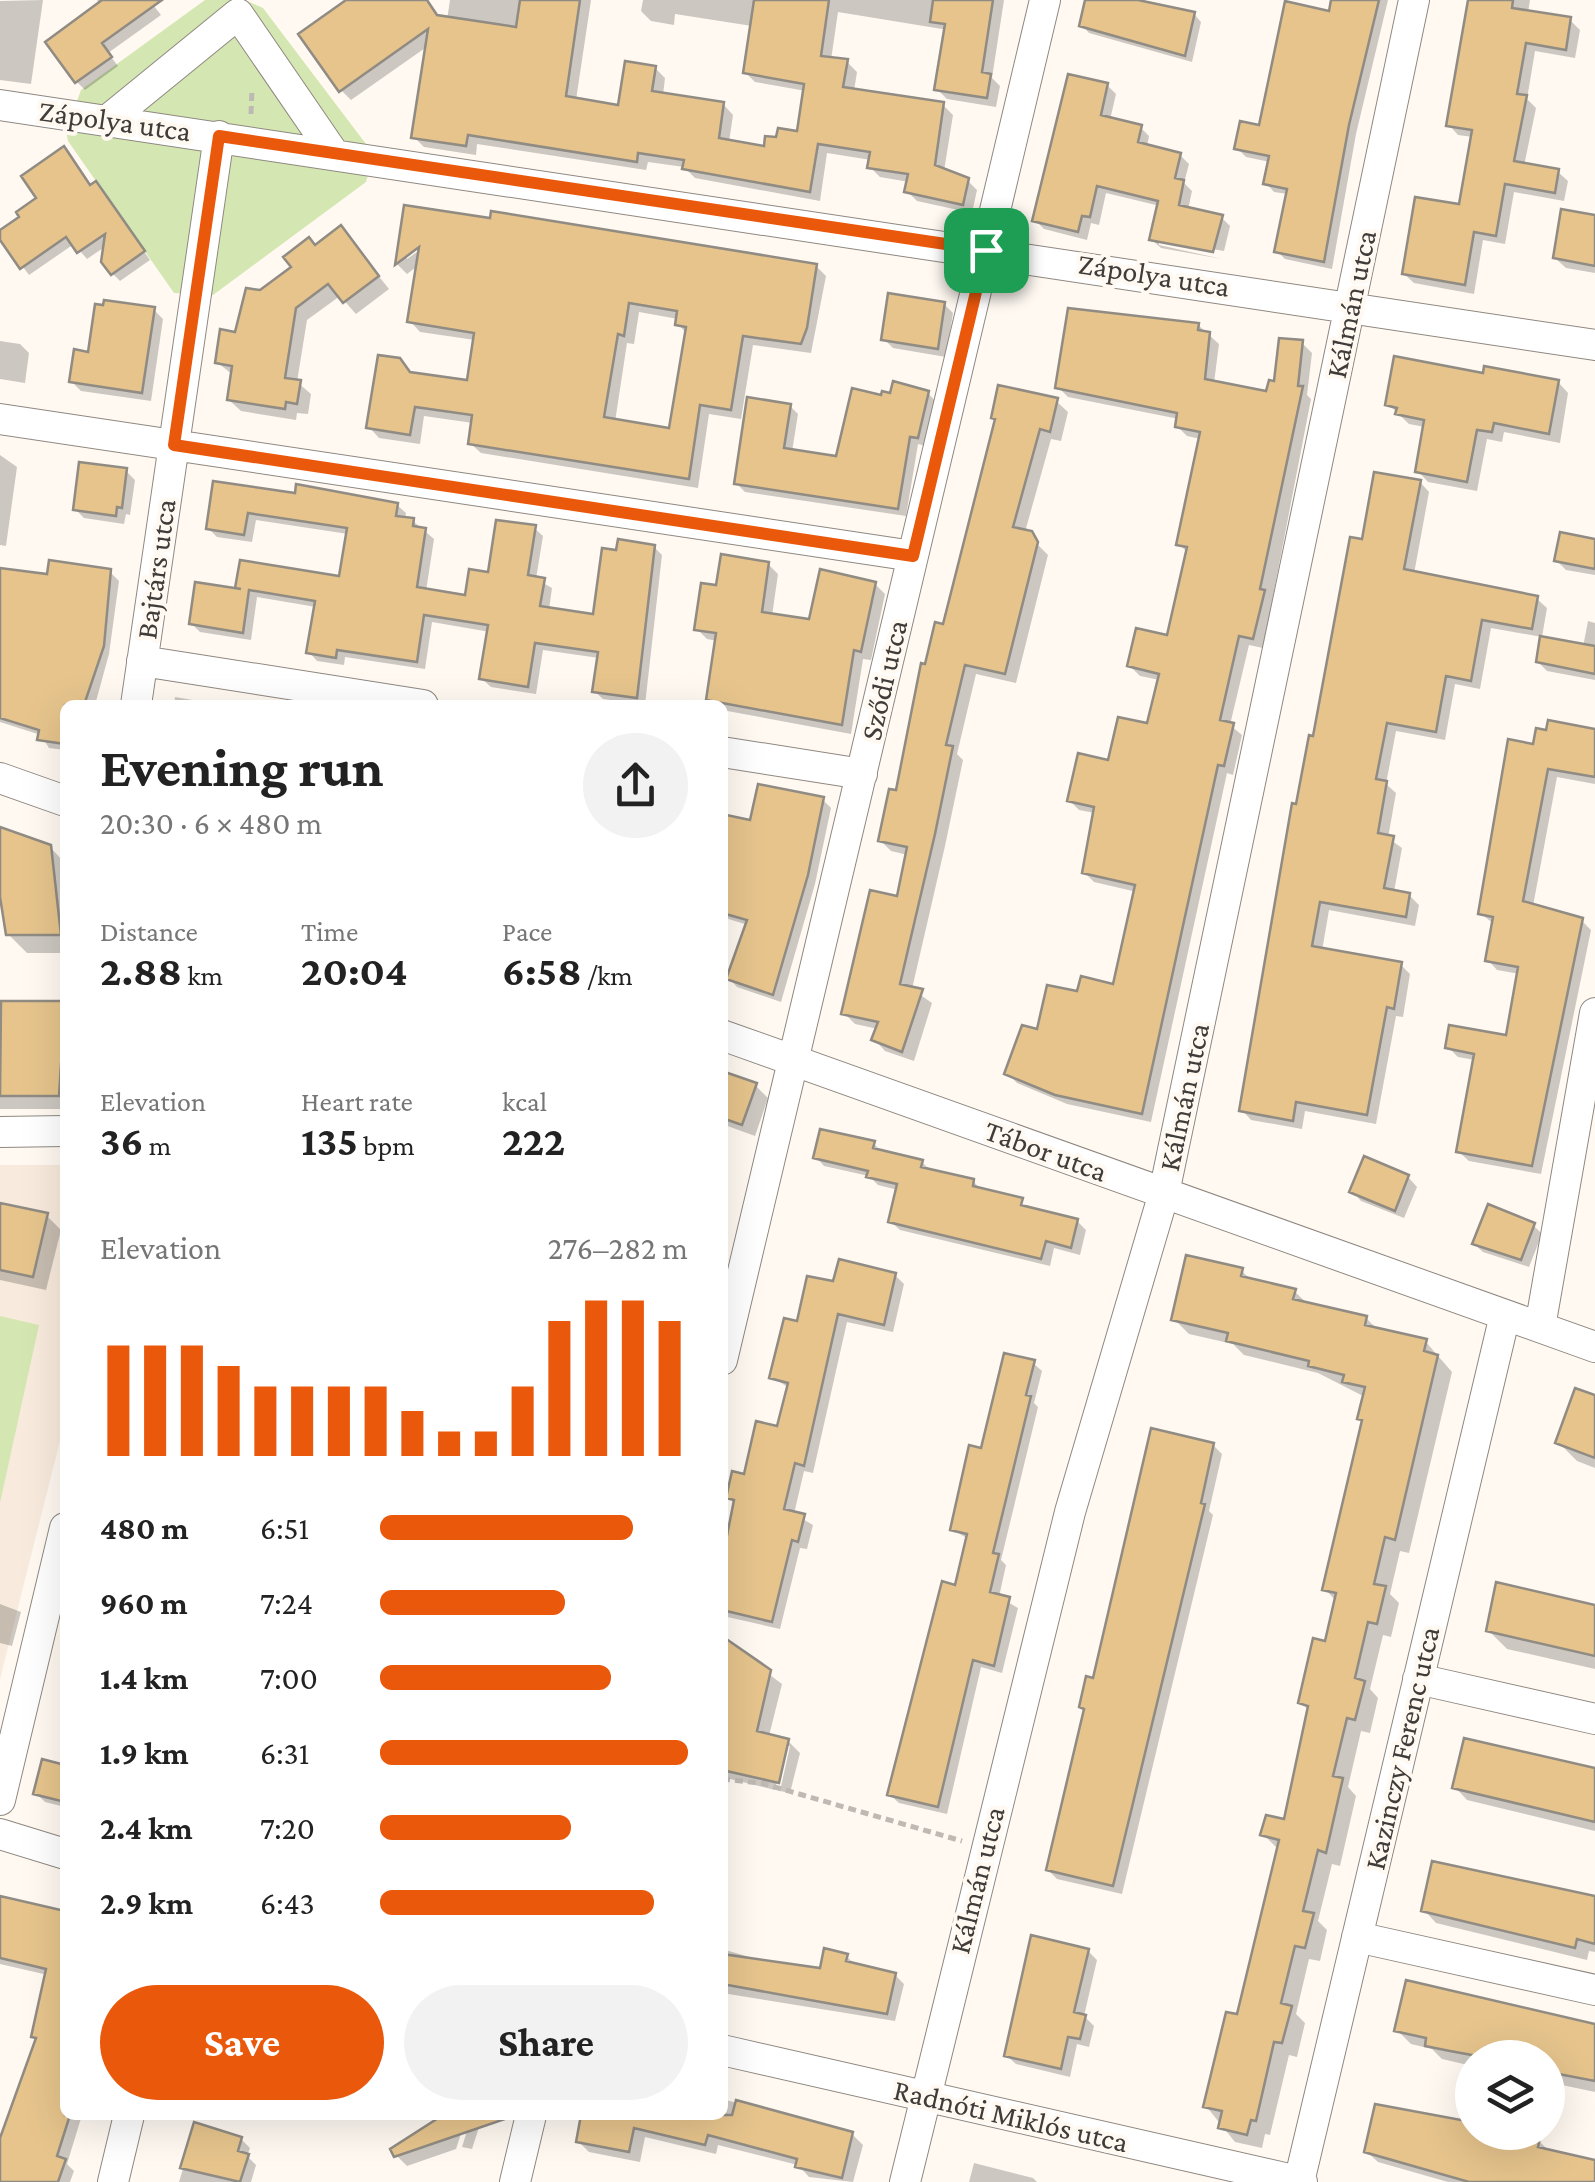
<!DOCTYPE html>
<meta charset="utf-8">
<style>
:root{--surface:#fff;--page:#f2f2f2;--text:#222;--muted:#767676;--accent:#ea580c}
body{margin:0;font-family:"Crimson Pro",serif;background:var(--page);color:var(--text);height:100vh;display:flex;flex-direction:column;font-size:38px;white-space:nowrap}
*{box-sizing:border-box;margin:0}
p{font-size:32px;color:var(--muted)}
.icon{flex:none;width:55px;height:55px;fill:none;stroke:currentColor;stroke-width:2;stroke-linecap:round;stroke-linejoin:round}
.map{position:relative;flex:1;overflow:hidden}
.details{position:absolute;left:60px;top:700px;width:668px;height:1420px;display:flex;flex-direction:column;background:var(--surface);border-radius:15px;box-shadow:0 10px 40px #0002}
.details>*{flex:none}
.tools{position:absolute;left:1455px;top:2040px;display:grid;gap:20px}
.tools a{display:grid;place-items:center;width:110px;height:110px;border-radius:50%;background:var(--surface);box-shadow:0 10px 40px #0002;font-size:50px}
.pin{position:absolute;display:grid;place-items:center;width:85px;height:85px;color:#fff;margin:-42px;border-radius:20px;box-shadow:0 5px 15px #0006}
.round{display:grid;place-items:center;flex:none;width:105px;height:105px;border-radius:52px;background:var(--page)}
.headline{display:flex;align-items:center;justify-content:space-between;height:170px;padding:0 40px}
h1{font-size:55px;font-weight:700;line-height:75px}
.metrics{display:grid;grid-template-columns:repeat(3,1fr);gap:15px;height:170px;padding:10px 40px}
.metrics div{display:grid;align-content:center}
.metrics b{font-size:42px;font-weight:700}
.metrics small{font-size:28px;font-weight:400}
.metrics p{font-size:28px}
.chart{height:280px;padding:20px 40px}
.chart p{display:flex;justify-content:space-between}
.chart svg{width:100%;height:180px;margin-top:10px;stroke:var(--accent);stroke-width:6}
.cta{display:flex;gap:20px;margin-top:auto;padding:20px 40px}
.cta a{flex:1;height:115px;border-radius:60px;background:var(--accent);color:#fff;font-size:40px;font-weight:700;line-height:115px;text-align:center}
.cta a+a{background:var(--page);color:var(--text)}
ul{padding:0 40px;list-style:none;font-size:32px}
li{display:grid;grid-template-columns:160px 120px 1fr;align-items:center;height:75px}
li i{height:25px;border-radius:12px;background:var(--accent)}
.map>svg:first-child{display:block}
</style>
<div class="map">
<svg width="1595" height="2182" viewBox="0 0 1595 2182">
<rect width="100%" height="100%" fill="#fff9f2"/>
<path fill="#f8ebdd" d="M0,1165H65V1421L0,1679Z"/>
<path fill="#d4e7b2" d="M205,0H245L263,8L366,144L371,164L366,182L213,295L174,293L68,141L66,131L81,90Z
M0,1316L39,1325L0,1503Z"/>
<path fill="#0003" fill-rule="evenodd" d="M43,0L31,84L0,80V1Z
M97,0H162L154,6L161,15L108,53L118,66L85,90L77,82L100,5Z
M351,0H427L446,26L450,0H591L576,100L620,107L655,68L665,78L663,95L723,104L733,115L729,142L766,149L799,134L806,91L755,82L745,72L752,26L675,14L674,25L651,21L641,11L643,0H1004L992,78L1000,86L996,107L947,99L937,89L946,30L942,29L838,12L831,60L847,62L857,72L854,91L943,105L953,115L944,171L967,180L977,190L972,213L917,201L907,191L909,182L880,177L870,167L871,160L827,153L820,201L695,178L684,167L648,162L646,170L477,144L476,155L424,147L414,137L428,46L351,100L341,90Z
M1088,0H1145L1144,4L1194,14L1201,22L1192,62L1089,33L1082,25Z
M1334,0H1388L1356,134L1332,269L1285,259L1277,251L1288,194L1274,192L1266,183L1270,162L1246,157L1237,148L1261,128L1331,14Z
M1471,0H1530L1528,13L1570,20L1580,30L1575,58L1535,51L1527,99L1536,108L1524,166L1558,172L1568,181L1564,201L1514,192L1505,244L1483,240L1474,294L1414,283L1404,274L1461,207L1473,137L1458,135L1449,125Z
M1107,85L1116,94L1110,120L1140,127L1149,136L1147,147L1180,155L1189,164L1184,183L1192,191L1188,210L1221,217L1230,226L1224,251L1159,240V245L1222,259L1161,248L1152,240L1160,206L1106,193L1099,225L1091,223L1087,240L1044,229L1035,220Z
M71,157L91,187L103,192L150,260L120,281L112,273L106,246L87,259L74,244L29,275L0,236L23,218Z
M406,208L816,266L826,276L811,353L753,345L741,419L709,414L698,488L481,453L470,443L473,423L424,416L420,444L379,438L369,427L399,361L412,374L469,382L475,340L420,332L410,321L419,265L407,274L397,264ZM428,238L431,242L407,259V253ZM639,312L678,319V324L687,334L671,430L615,422L627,343L634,344Z
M1595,217V273L1566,268L1555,258Z
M341,229L389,289L356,314L340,296L307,320L297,382L311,394L308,414L297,413L296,420L241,411L229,400L233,375L218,363L261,293Z
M944,304L953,313L946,357L893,348L884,339Z
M154,310L163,319L151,401L81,391L72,382L91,354Z
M1198,325L1219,344L1214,383L1268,394L1302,343L1312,353L1307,395L1311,399L1263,648L1249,645L1230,725L1242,735L1233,775L1227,773L1151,1122L1067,1104L1017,1083L1007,1073L1038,1033L1079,994L1115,987L1137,892L1094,882L1084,872L1095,813L1079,810L1069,800L1149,726L1160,680L1140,676L1130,666L1169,638L1188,553L1179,544L1201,439L1187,436L1177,426L1179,419L1068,397L1058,387Z
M0,341L20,344L29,353L25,383L0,379Z
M1485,376L1558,382L1568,393L1560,443L1504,432L1502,442L1487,439L1477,491L1428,482L1418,471L1425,427L1409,424L1388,404Z
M928,393L936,402L926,446L918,444L906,516L745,492L737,484L790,406L798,414L792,452L838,459Z
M1056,401L1068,412L1061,441L1051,439L1025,532L1048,555L1016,683L976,674L957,754L963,760L945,846L912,989L932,1003L914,1061L885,1051L874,1039L878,1029L855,1024L844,1013L899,899L908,855L891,851L880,840L898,793L927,667L945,626L997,420Z
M0,455L17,467L6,546L0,545Z
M126,471L135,480L130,515L126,514L124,524L84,518L75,509Z
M1420,482L1429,492L1414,574L1537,599L1547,608L1542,637L1491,628L1480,689L1455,684L1445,740L1396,731L1386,784L1396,793L1388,838L1402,848L1394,892L1409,895L1419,905L1415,926L1329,910L1322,951L1401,965L1410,974L1403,1017L1396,1016L1376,1124L1305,1111L1302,1129L1251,1120L1242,1110L1298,807L1364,542Z
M215,484L397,505L406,513L405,519L413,521L434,539L426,591L467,597L534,528L543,536L536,579L552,588L549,610L595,617L618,553L654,547L662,555L645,705L603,699L594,691L599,658L543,650L536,694L491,687L482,679L490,632L432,622L425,669L345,657L344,665L317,661L309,652L316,607L257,597L251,640L200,632L191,623L243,592L238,587L341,579L348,534L256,520L252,542L217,537L208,528Z
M1595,541V575L1566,570L1557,561Z
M768,564L778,574L772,616L811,622L875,584L885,594L871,660L863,659L851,734L722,710V705L709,699L718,641L707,639L697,629L718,588Z
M110,572L119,581L109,654L95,705H65V750L49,748L41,735L0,722V613L49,577Z
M1588,621L1595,623V680L1547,671L1538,662L1583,647Z
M175,697L216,704L218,705H174Z
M1595,732V784L1557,777L1533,906L1581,920L1591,930L1541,1174L1469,1161L1459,1152L1475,1060L1458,1057L1448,1047L1508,1038L1520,974L1497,970L1488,960L1494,924L1480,913L1535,747Z
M823,800L831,808L815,884L781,1002L737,987L729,978L748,925L722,917V817L752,823Z
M0,830L50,847L65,863V953H27L8,934L0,899Z
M57,1003L65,1012V1109H0V1024Z
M722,1074L755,1085L768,1098L755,1136L722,1124Z
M874,1144L882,1152L922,1162L932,1172L973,1181L982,1191L1077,1221L1086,1230L1080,1255L1054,1248L1050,1266L900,1230L891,1222L898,1190L878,1185L869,1176L824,1166L816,1157Z
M1408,1177L1417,1187L1404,1218L1361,1201L1352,1191Z
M0,1205L46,1215L61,1230L46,1290L0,1280Z
M1534,1226L1542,1234L1529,1267L1483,1252L1474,1244Z
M1242,1271L1252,1281L1294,1291L1309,1305L1366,1318L1378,1330L1425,1341L1452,1372L1409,1553L1400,1551L1390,1594L1399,1603L1391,1637L1383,1635L1370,1689L1378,1698L1370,1733L1361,1731L1348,1787L1356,1796L1340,1866L1332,1864L1318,1921L1327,1930L1320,1961L1309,1959L1296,2014L1305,2023L1297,2057L1289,2055L1270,2135L1265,2134L1262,2148L1235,2142L1206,2106L1239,2017L1279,1850L1263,1834L1285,1822L1310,1711L1300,1702L1327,1644L1336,1601L1325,1589L1364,1422L1365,1397L1318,1373L1244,1355L1233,1344L1189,1334L1174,1319Z
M895,1275L904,1284L893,1332L847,1322L813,1473L804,1471L794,1514L813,1525L807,1549L800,1548L780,1629L723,1616L722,1571L736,1505L729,1498L779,1429L789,1388L772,1377L799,1324L835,1284Z
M1033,1363L1042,1371L1034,1403L1038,1407L1001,1560L1006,1565L999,1597L1018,1608L1002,1673L981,1667L947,1814L899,1803L890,1795L968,1539L952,1529Z
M1595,1398V1468L1577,1461L1558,1442Z
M1213,1445L1222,1454L1209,1511L1213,1515L1122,1894L1057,1879L1048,1870L1086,1712L1081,1707Z
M0,1604L21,1612L12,1646L0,1643Z
M1595,1607V1669L1507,1649L1488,1630Z
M722,1639L782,1684L769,1736L788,1741L800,1753L790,1793L780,1791L790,1746H785L775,1790L722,1777Z
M65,1767V1807L45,1802L36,1793Z
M1595,1770V1831L1467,1800L1455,1787Z
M0,1898L65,1912V2115H82L67,2164L74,2171L70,2182H0V2140L38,2041L34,2037L48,1975L0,1964Z
M1595,1901V1952L1589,1951L1587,1960L1436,1923L1424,1910Z
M722,1949L791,1969L792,1964L821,1971L846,1956L857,1966L895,1975L904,1984L895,2021L722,1993Z
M1088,1951L1097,1960L1084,2016L1094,2026L1089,2047L1077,2044L1070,2077L1016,2064L1006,2055Z
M1595,2027V2092L1548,2082V2058H1472V2066L1442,2059L1432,2049L1411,2044L1397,2030Z
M722,2099L852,2134L863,2145L853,2182L809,2177L798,2165L718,2145L716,2154L645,2137L640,2162L589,2152L578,2141L583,2115H722Z
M1377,2107L1472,2127V2132L1539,2141L1550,2152L1595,2162V2182H1448L1378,2162L1366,2151Z
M447,2115H483L472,2149L462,2147L472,2115H467L456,2149L407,2166L396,2155Z
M196,2125L241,2139L250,2148L247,2156L256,2165L251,2182H179Z
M974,2163L1033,2178L1037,2182H969Z"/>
<path fill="#e6c48c" stroke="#908b83" stroke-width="2.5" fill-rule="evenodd" d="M102,0H162L102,43L112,57L75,83L45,42Z
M346,0H427L437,15L516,27L520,0H580L566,96L618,105L625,61L656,66L652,91L724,102L719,138L764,146L765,136L776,137L778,128L797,131L804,84L743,73L754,0H829L821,56L848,59L843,87L944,102L935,165L969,178L963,205L904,192L908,174L867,168L870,152L818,144L810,192L682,169L684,160L638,153L637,162L468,135L466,146L411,138L428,29L339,92L298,34Z
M933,0H993L982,72L991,74L987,98L934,90L945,24L930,22Z
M1085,0H1138L1195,12L1185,56L1079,26Z
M1331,0H1379L1349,125L1324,262L1274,252L1287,189L1263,184L1269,156L1234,149L1240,121L1259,125L1285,1L1329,11Z
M1468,0H1513L1512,8L1571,17L1566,50L1526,43L1517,94L1527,95L1514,161L1559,169L1555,193L1505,184L1496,236L1474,232L1465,285L1402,274L1415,197L1459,204L1472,130L1446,126Z
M1068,74L1108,83L1101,115L1142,125L1138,142L1181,153L1175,178L1184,180L1179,205L1223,215L1213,252L1149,240L1158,201L1097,186L1090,217L1082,216L1078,232L1032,221Z
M64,146L90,185L96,181L145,251L111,275L101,262L105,234L77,253L66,237L20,269L0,240V230L19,217L16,212L36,198L21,176Z
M404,205L490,218L491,211L817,264L807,328L801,344L743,336L731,410L700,405L689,479L468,444L472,415L415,407L410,435L366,428L378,355L400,358L410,372L467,380L474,333L407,322L419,247L395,265ZM629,303L677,311L675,325L686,327L669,428L604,417L618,334L624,336Z
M1561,209L1595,215V266L1553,258Z
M341,225L379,276L343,303L328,284L296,308L285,378L301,380L297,404L286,402L285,409L227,400L232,366L215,363L220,329L235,332L246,288L260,290L291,267L283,257L309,237L315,245Z
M888,293L945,302L938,349L881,340Z
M104,300L155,307L142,393L69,382L74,349L88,352L95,304L103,305Z
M1068,308L1199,323L1198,330L1210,332L1205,379L1266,391L1269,380L1274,381L1279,338L1303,340L1298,386H1303L1260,589L1265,590L1253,639L1239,636L1220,720L1234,723L1224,766L1218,765L1142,1114L1055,1095L1004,1074L1022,1025L1037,1029L1047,985L1077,991L1081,976L1113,984L1135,885L1082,873L1094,807L1067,801L1078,753L1108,760L1118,717L1147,723L1159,674L1127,666L1136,628L1167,635L1187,547L1176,545L1200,432L1175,427L1177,413L1055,388Z
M1394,356L1483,373L1484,366L1559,380L1549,434L1494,423L1492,432L1477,430L1467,482L1415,472L1424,420L1395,414L1397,408L1385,405Z
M893,381L929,391L918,438L910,437L898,509L734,484L747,397L791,404L784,448L836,456L852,388L881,395L882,391L890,393Z
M998,385L1058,398L1050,432L1040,429L1013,527L1032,531L1038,542L1005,674L965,665L946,745L953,746L935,834L900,984L923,989L902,1052L871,1040L878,1022L841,1014L870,890L897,896L907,847L878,841L889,789L896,790L921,663L925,664L935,622L943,624L995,419L991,418Z
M79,462L127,468L122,508L117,507L116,516L73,510Z
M1374,472L1421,480L1404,569L1538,596L1532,629L1482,620L1471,681L1446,676L1436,732L1387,723L1376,779L1387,781L1378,833L1394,836L1384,888L1410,893L1406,917L1320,902L1312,946L1402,962L1394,1009L1387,1007L1367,1115L1296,1102L1293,1121L1239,1111L1292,803L1296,804L1309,735L1313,736L1350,537L1362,539Z
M213,481L295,493L296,484L398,503L396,516L414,518L413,526L426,528L417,587L465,595L469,569L488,572L496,520L536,525L528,575L545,578L540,606L593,614L602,548L616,550L618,539L655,545L637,698L592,692L598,652L535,643L528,687L479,679L488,625L424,615L417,662L337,650L336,658L306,653L315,601L249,590L243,633L189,624L195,582L241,589L235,588L240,560L339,576L347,528L248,513L244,535L206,529Z
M1560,532L1595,539V569L1554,561Z
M721,554L769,562L762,612L809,619L820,569L876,582L861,652L854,650L842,725L706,700L716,633L694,630L701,583L716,585Z
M49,560L111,569L104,646L84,705H65V744L37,740L39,730L0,718V568L47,574Z
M1540,636L1595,646V674L1536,662Z
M1548,720L1595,729V777L1548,769L1523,901L1583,918L1532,1166L1456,1152L1474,1054L1445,1048L1449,1025L1506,1035L1518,967L1485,961L1493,917L1478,914L1508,739L1533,744L1536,728L1546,730Z
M758,784L824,797L808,875L773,995L726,979L747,920L722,913V814L750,820Z
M0,827L51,845L61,935H6L0,897Z
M1,1001H65L59,1096H0Z
M722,1071L757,1083L742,1125L722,1118Z
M820,1129L875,1141L873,1148L923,1160L921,1167L974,1179L973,1186L1023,1198L1021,1205L1078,1219L1071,1248L1046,1241L1041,1259L888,1222L897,1184L866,1177L868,1171L813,1158Z
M1364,1156L1409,1175L1395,1211L1349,1192Z
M0,1203L48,1213L33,1277L0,1270Z
M1488,1204L1535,1223L1521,1260L1472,1244Z
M1186,1255L1243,1268L1241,1276L1296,1289L1293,1299L1367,1316L1365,1325L1427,1339L1424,1351L1438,1355L1395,1540L1385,1537L1374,1584L1386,1586L1377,1624L1368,1622L1355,1678L1365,1681L1355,1720L1347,1718L1333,1776L1343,1778L1326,1853L1318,1850L1303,1911L1314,1913L1305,1948L1295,1946L1281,2003L1292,2006L1282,2043L1274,2042L1256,2121L1251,2120L1247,2135L1218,2128L1222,2111L1203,2107L1226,2012L1237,2014L1279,1840L1260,1835L1266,1815L1284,1819L1308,1706L1298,1703L1313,1638L1325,1641L1336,1593L1322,1590L1362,1420L1357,1419L1365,1387L1342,1382L1344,1375L1308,1366L1309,1361L1226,1341L1228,1333L1171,1320Z
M839,1259L896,1273L884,1325L838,1314L804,1466L795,1463L784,1509L805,1514L798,1542L792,1540L772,1622L722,1610V1561L734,1500L726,1498L732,1471L744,1474L756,1421L777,1426L788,1383L769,1378L784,1318L797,1321L807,1276L833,1281Z
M1004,1353L1035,1360L1026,1395L1031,1396L993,1553L999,1554L990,1592L1010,1597L994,1666L973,1660L938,1807L887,1795L942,1581L955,1585L967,1534L950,1530L969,1445L981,1448Z
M1575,1388L1595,1395V1458L1555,1443Z
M1151,1428L1214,1443L1201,1503L1205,1504L1113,1886L1046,1870L1084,1709L1079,1707L1086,1676L1093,1678Z
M1496,1582L1595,1605V1656L1486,1631Z
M722,1636L771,1670L757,1731L789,1739L779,1783L722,1770Z
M1464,1738L1595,1768V1822L1452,1788Z
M42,1759L65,1765V1802L33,1794Z
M1432,1861L1595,1896V1944L1577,1939L1575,1948L1421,1911Z
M0,1896L65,1911V2115H70L57,2156L66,2159L58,2182H0V2138L36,2038L31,2037L46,1969L0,1958Z
M1031,1935L1089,1949L1074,2012L1086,2015L1080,2039L1068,2037L1061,2069L1004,2056Z
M824,1948L848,1954L846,1961L896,1973L887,2014L722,1984V1954L820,1968Z
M1406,1980L1595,2024V2081L1548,2072V2058H1488L1450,2051L1425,2046L1426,2038L1394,2031Z
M736,2100L853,2132L842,2178L795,2167L797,2159L708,2135L705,2145L634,2128L629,2152L576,2142L581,2115H732Z
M1375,2104L1472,2122V2132H1515L1540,2138L1538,2147L1595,2160V2182H1469L1364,2152Z
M443,2115H504L505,2119L394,2157L390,2149Z
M194,2122L242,2137L238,2151L249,2154L240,2182L180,2168Z"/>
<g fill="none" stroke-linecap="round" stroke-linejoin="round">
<defs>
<path id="street" d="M0,105L1595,345
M108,120L238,14L334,154
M0,419L913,556
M142,661L423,705
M136,705L219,136
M722,752L862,774
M0,778L65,801
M722,1035L1595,1347
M0,1132L65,1131
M1540,1327L1595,1013
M722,1360L1045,0
M1418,1679L1595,1719
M0,1800L65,1528
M0,1834L65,1854
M1357,1937L1595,1990
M722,2050L1302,2182
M113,2182L129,2115
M515,2182L531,2115
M905,2182L1070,1512L1164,1193L1414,0
M1299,2182L1505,1315"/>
</defs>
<use href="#street" stroke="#8f8881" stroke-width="32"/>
<path stroke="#beb9b3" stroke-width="5" stroke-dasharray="8 5" stroke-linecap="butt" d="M251,114L252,90
M722,1779L761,1783L962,1841"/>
<use href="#street" stroke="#fff" stroke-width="30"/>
</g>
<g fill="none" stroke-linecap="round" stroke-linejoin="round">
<defs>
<path id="route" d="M219,136L986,250L913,556L174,445Z"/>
</defs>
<use href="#route" stroke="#fff" stroke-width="20"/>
<use href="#route" stroke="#ea580c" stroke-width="12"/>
</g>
<g text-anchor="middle" stroke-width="8" stroke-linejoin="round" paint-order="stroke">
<g font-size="30" fill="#3f3c39" stroke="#fff9f2">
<text transform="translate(115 121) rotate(8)" y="10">Zápolya utca</text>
<text transform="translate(1154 275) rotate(9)" y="10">Zápolya utca</text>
<text transform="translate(1351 304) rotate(-78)" y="10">Kálmán utca</text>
<text transform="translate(156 569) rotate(-82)" y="10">Bajtárs utca</text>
<text transform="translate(884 680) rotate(-77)" y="10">Sződi utca</text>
<text transform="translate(1184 1097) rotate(-78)" y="10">Kálmán utca</text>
<text transform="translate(1046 1151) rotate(20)" y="10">Tábor utca</text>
<text transform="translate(1402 1748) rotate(-77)" y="10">Kazinczy Ferenc utca</text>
<text transform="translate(977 1880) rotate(-76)" y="10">Kálmán utca</text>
<text transform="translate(1011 2116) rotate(13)" y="10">Radnóti Miklós utca</text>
</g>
</g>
</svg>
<div class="tools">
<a><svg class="icon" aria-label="layers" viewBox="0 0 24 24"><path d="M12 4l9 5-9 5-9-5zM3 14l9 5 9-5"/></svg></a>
</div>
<div class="pin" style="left:986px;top:250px;background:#1e9e55"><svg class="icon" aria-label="arrive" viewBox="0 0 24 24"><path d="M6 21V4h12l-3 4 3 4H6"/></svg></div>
<section class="details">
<div class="headline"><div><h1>Evening run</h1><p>20:30 · 6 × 480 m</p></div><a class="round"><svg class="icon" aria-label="share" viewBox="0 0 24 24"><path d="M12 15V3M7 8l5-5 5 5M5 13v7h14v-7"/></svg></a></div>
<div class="metrics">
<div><p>Distance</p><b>2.88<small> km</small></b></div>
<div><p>Time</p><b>20:04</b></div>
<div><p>Pace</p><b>6:58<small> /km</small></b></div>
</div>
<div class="metrics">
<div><p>Elevation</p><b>36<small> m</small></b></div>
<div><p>Heart rate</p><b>135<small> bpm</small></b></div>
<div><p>kcal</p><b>222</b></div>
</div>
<div class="chart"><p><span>Elevation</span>276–282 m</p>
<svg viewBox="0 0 160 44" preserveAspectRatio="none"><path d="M5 44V17M15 44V17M25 44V17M35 44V22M45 44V27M55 44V27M65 44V27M75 44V27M85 44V33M95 44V38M105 44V38M115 44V27M125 44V11M135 44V6M145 44V6M155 44V11"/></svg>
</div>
<ul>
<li><b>480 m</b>6:51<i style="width:82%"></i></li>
<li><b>960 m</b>7:24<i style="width:60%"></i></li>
<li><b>1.4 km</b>7:00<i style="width:75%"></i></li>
<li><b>1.9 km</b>6:31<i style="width:100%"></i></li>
<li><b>2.4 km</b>7:20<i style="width:62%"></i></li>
<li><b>2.9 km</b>6:43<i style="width:89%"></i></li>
</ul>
<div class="cta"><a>Save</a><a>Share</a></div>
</section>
</div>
